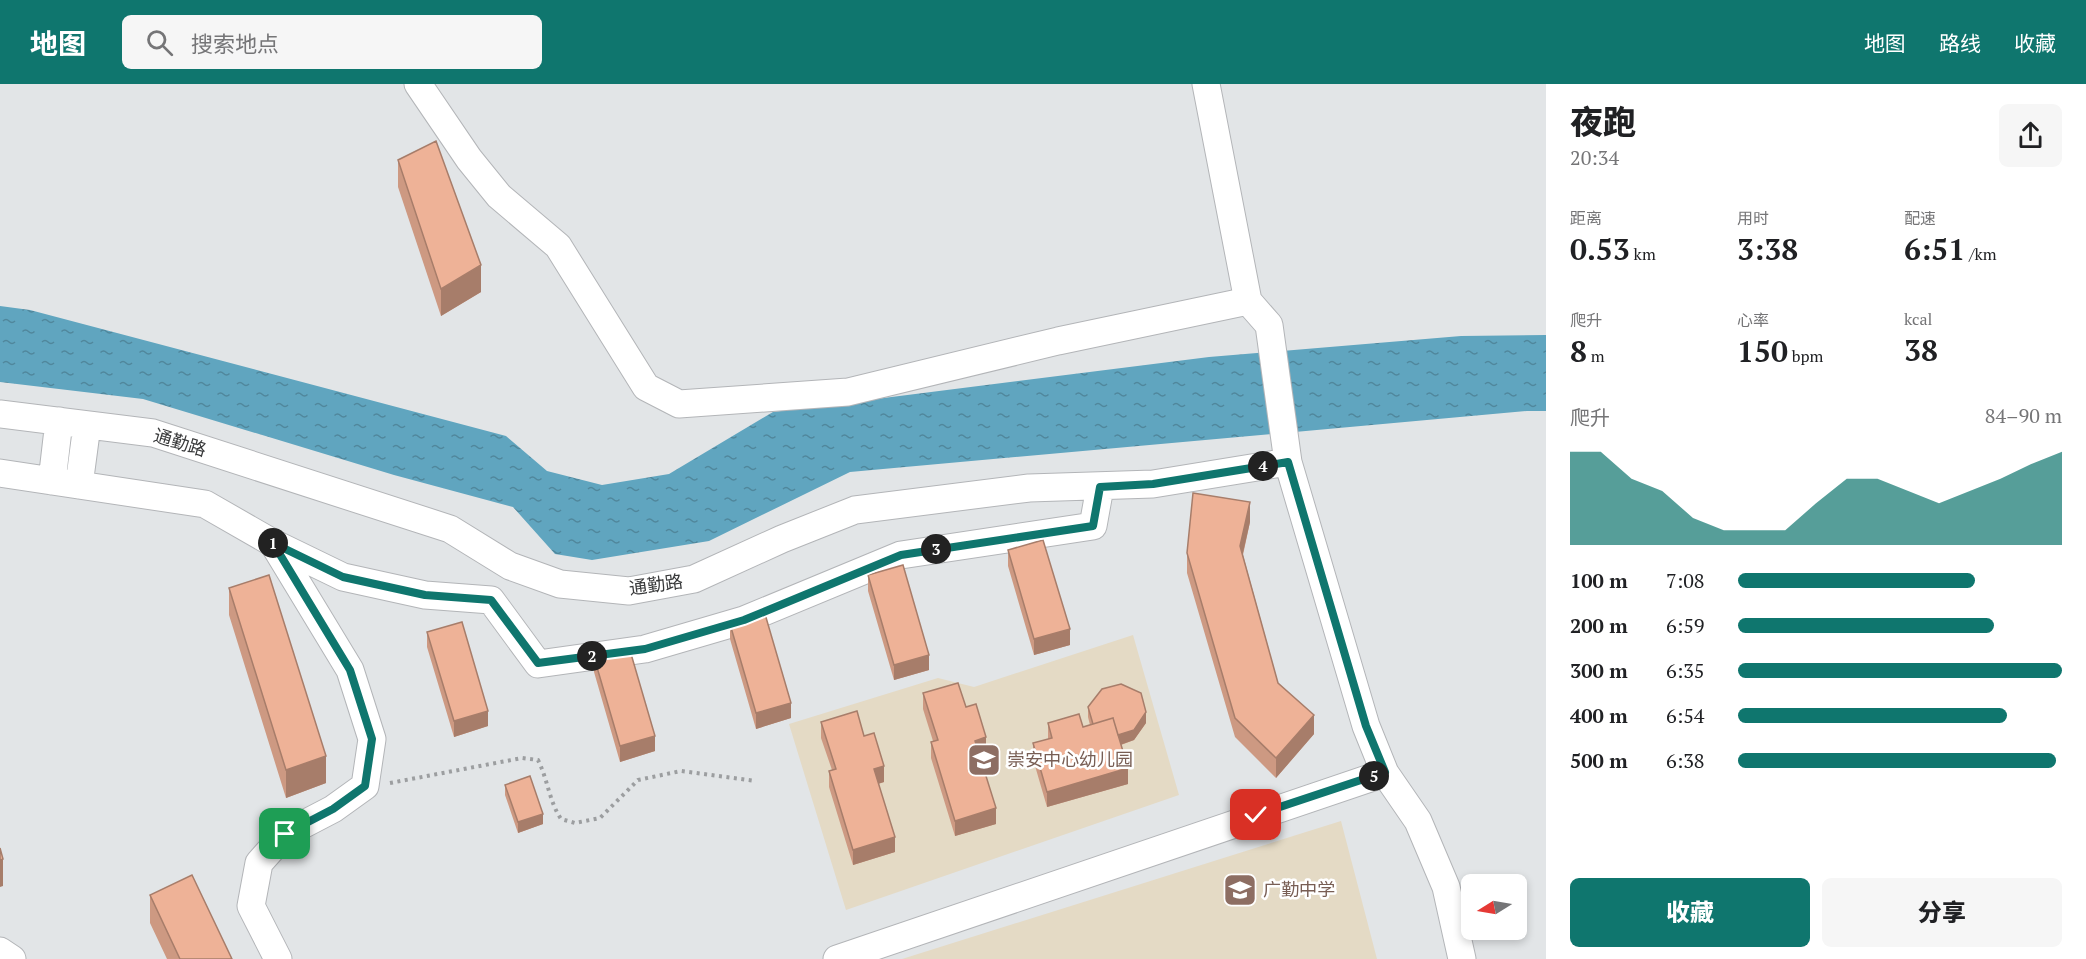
<!DOCTYPE html>
<html lang="zh">
<meta charset="utf-8">
<style>
:root{--surface:#fff;--page:#f6f6f6;--text:#202124;--muted:#757577;--accent:#0f766e}
body{margin:0;font-family:"PT Serif","Noto Sans SC",serif;background:var(--page);color:var(--text);height:100vh;display:flex;flex-direction:column;font-size:22px;white-space:nowrap}
*{box-sizing:border-box;margin:0}
p{font-size:20px;color:var(--muted)}
.icon{flex:none;width:33px;height:33px;fill:none;stroke:currentColor;stroke-width:2;stroke-linecap:round;stroke-linejoin:round}
.map{position:relative;flex:1;overflow:hidden}
.drawer{display:flex;flex-direction:column;background:var(--surface);width:540px}
.drawer>*{flex:none}
.needle{width:39px;rotate:259deg}
.fabs{position:absolute;left:1461px;top:790px;display:grid;gap:12px}
.fabs a{display:grid;place-items:center;width:66px;height:66px;border-radius:9px;background:var(--surface);box-shadow:0 3px 9px #0003;font-size:30px}
.pin{position:absolute;display:grid;place-items:center;width:51px;height:51px;color:#fff;margin:-26px;border-radius:12px;box-shadow:0 3px 9px #0006}
.km{position:absolute;width:30px;height:30px;margin:-15px;border-radius:50%;background:#222;color:#fff;font-size:16px;line-height:30px;text-align:center}
.round{display:grid;place-items:center;flex:none;width:63px;height:63px;border-radius:9px;background:var(--page)}
.headline{display:flex;align-items:center;justify-content:space-between;height:102px;padding:0 24px}
h1{font-size:33px;font-weight:800;line-height:45px}
.stats{display:grid;grid-template-columns:repeat(3,1fr);gap:9px;height:102px;padding:6px 24px}
.stats div{display:grid;align-content:center}
.stats b{font-size:30px;font-weight:800}
.stats small{font-size:16px;font-weight:400}
.stats p{font-size:16px}
.chart{height:168px;padding:12px 24px}
.chart p{display:flex;justify-content:space-between}
.chart svg{width:100%;height:108px;margin-top:6px;fill:var(--accent);opacity:.7}
.button{display:flex;gap:12px;margin-top:auto;padding:12px 24px}
.button a{flex:1;height:69px;border-radius:9px;background:var(--accent);color:#fff;font-size:24px;font-weight:800;line-height:69px;text-align:center}
.button a+a{background:var(--page);color:var(--text)}
ul{padding:0 24px;list-style:none;font-size:20px}
li{display:grid;grid-template-columns:96px 72px 1fr;align-items:center;height:45px}
li i{height:15px;border-radius:8px;background:var(--accent)}
header{display:flex;align-items:center;gap:36px;box-sizing:border-box;height:84px;padding:0 30px;background:var(--accent);color:#fff}
header strong{font-size:28px}
nav{display:flex;gap:33px;margin-inline-start:auto;font-size:21px}
.search{width:420px;height:54px;background:var(--page);display:flex;align-items:center;gap:15px;box-sizing:border-box;padding:0 21px;border-radius:9px;color:var(--muted);font-size:22px}
main{display:flex;flex:1;min-height:0}
.map>svg:first-child{display:block}
</style>
<header>
<strong>地图</strong>
<div class="search"><svg class="icon" aria-label="search" viewBox="0 0 24 24"><circle cx="10" cy="10" r="6"/><path d="M15 15l6 6"/></svg>搜索地点</div>
<nav><a>地图</a><a>路线</a><a>收藏</a></nav>
</header>
<main>
<div class="map">
<svg width="1546" height="875" viewBox="0 0 1546 875">
<defs>
<pattern id="water-ripples" width="26" height="14" patternUnits="userSpaceOnUse" patternTransform="scale(1.5)"><rect width="26" height="14" fill="#60a5bf"/><path d="M2 4q2-2 4 0t4 0M15 11q2-2 4 0t4 0" fill="none" stroke="#50879c"/></pattern>
</defs>
<rect width="100%" height="100%" fill="#e2e5e7"/>
<path fill="#e4dac5" d="M1133,551L1179,711L846,826L789,640L938,594L974,603Z
M1341,737L1377,875H902Z"/>
<path fill="url(#water-ripples)" d="M0,222L30,226L506,352L547,387L602,401L669,390L773,328L1209,273L1461,252L1546,251V327H1527L850,388L709,457L592,476L555,470L513,423L394,391L143,315L0,298Z"/>
<g fill="none" stroke-linecap="round" stroke-linejoin="round">
<defs>
<path id="minor" d="M418,0L469,75L499,112L558,162L646,303L679,320L848,308L1058,257L1248,217
M1206,0L1248,217L1269,241L1288,378L1366,642L1385,689L1418,737L1446,803L1462,875
M0,330L153,349L450,445L510,482L560,500L629,507L694,495L782,455L855,426L1029,404L1153,400L1288,378
M0,389L205,420L273,459L343,493L425,511L491,516L538,580L645,565L744,536L901,471L1093,442L1100,403
M52,397L59,337
M79,401L87,341
M273,459L350,586L372,655L365,702L333,725L285,750L259,779L251,822L278,875
M0,867L12,875
M837,875L1385,689"/>
</defs>
<use href="#minor" stroke="#b3b5b8" stroke-width="29"/>
<path stroke="#9c9ea0" stroke-width="4" stroke-dasharray="3 4.5" stroke-linecap="butt" d="M390,699L522,674L538,676C548,696 549,717 561,735L575,739L600,734L638,696L681,687L756,697"/>
<use href="#minor" stroke="#fff" stroke-width="27"/>
</g>
<path fill="#cd9982" d="M398,76L481,208L441,232L398,103Z
M1250,438L1243,471L1278,599L1314,650L1276,694L1235,653L1187,489V469Z
M1008,466L1070,561L1034,571L1008,482Z
M868,491L929,586L894,596L868,507Z
M229,504L326,699L286,714L229,531Z
M730,540L791,634L756,645L730,555Z
M427,548L488,642L454,653L427,563Z
M594,573L655,667L620,678L594,588Z
M923,609L966,623L986,669L980,671L996,740L955,752L931,674V658L933,657L923,625Z
M1088,623L1146,639L1134,656L1121,661L1128,700L1047,723L1033,675V659L1048,655V639L1083,643L1090,641L1088,633Z
M821,638L864,652L884,698L878,700L895,768L853,781L829,703V687L832,686L821,654Z
M505,701L543,740L518,749L505,711Z
M150,811L232,875H167L150,839Z"/>
<path fill="#a77d6a" d="M481,181V208L441,232V205Z
M1250,418V438L1240,482V462Z
M1070,545V561L1034,571V555Z
M929,571V586L894,596V581Z
M791,619V634L756,645V629Z
M488,627V642L454,653V637Z
M1146,628V639L1134,656L1117,662V651Z
M1314,631V650L1276,694V674Z
M655,652V667L620,678V662Z
M986,653V669L975,672V657Z
M326,672V699L286,714V686Z
M884,682V698L874,701V685Z
M1128,684V700L1047,723V708Z
M996,724V740L955,752V737Z
M543,730V740L518,749V738Z
M895,753V768L853,781V766Z
M3,775V802L0,803V776Z"/>
<path fill="#eeb297" stroke="#a77d6a" stroke-width="1.5" d="M436,57L481,181L441,205L398,76Z
M1193,409L1250,418L1240,462L1278,599L1314,631L1276,674L1235,634L1187,469Z
M1043,456L1070,545L1034,555L1008,466Z
M903,481L929,571L894,581L868,491Z
M269,491L326,672L286,686L229,504Z
M765,530L791,619L756,629L730,540Z
M462,538L488,627L454,637L427,548Z
M629,563L655,652L620,662L594,573Z
M958,599L966,623L976,620L986,653L975,657L996,724L955,737L931,658L938,656L923,609Z
M1121,600L1141,609L1146,628L1134,646L1118,651L1113,634L1093,640L1088,623L1102,605Z
M857,627L864,652L874,649L884,682L874,685L895,753L853,766L829,687L836,685L821,638Z
M1079,630L1083,643L1113,634L1128,684L1047,708L1033,659L1052,654L1048,639Z
M530,692L543,730L518,738L505,701Z
M0,764L3,775L0,776Z
M192,791L232,875H180L150,811Z"/>
<g fill="none" stroke-linecap="round" stroke-linejoin="round">
<defs>
<path id="route" d="M285,750L333,725L365,702L372,655L350,586L273,459L343,493L425,511L491,516L538,579L645,565L744,536L901,471L1093,442L1100,403L1153,400L1288,378L1366,642L1385,688L1256,731"/>
</defs>
<use href="#route" stroke="#fff" stroke-width="12"/>
<use href="#route" stroke="#0f766e" stroke-width="8"/>
</g>
<defs>
<symbol id="school-square" viewBox="-11 -11 22 22"><rect x="-9" y="-9" width="18" height="18" rx="4" fill="#8d6e63" stroke="#fff"/><path d="M0-5L7-2L0 1L-7-2ZM-4 1L0 2.5L4 1V4Q0 6-4 4Z" fill="#fff"/></symbol>
</defs>
<g fill-rule="evenodd">
<use href="#school-square" x="965" y="657" width="38" height="38"/>
<use href="#school-square" x="1221" y="787" width="38" height="38"/>
</g>
<g text-anchor="middle" stroke-width="5" stroke-linejoin="round" paint-order="stroke">
<g font-size="18" fill="#38393a" stroke="#fff">
<text transform="translate(180 359) rotate(17)" y="6">通勤路</text>
<text transform="translate(656 501) rotate(-8)" y="6">通勤路</text>
</g>
<g font-size="18" fill="#785e54" stroke="#fff" text-anchor="start">
<text x="1007" y="682">崇安中心幼儿园</text>
<text x="1263" y="812">广勤中学</text>
</g>
</g>
</svg>
<div class="fabs">
<a><svg class="needle" viewBox="-14 -14 28 28"><path d="M0-13l5 13h-10z" fill="#e53935"/><path d="M0 13l5-13h-10z" fill="#757577"/></svg></a>
</div>
<div class="pin" style="left:285px;top:750px;background:#1e9e55"><svg class="icon" aria-label="arrive" viewBox="0 0 24 24"><path d="M6 21V4h12l-3 4 3 4H6"/></svg></div>
<div class="pin" style="left:1256px;top:731px;background:#d93025"><svg class="icon" aria-label="check" viewBox="0 0 24 24"><path d="M5 12l5 5 9-10"/></svg></div>
<b class="km" style="left:273px;top:459px">1</b>
<b class="km" style="left:592px;top:572px">2</b>
<b class="km" style="left:936px;top:465px">3</b>
<b class="km" style="left:1263px;top:382px">4</b>
<b class="km" style="left:1374px;top:692px">5</b>
</div>
<section class="drawer">
<div class="headline"><div><h1>夜跑</h1><p>20:34</p></div><a class="round"><svg class="icon" aria-label="share" viewBox="0 0 24 24"><path d="M12 15V3M7 8l5-5 5 5M5 13v7h14v-7"/></svg></a></div>
<div class="stats">
<div><p>距离</p><b>0.53<small> km</small></b></div>
<div><p>用时</p><b>3:38</b></div>
<div><p>配速</p><b>6:51<small> /km</small></b></div>
</div>
<div class="stats">
<div><p>爬升</p><b>8<small> m</small></b></div>
<div><p>心率</p><b>150<small> bpm</small></b></div>
<div><p>kcal</p><b>38</b></div>
</div>
<div class="chart"><p><span>爬升</span>84–90 m</p>
<svg viewBox="0 0 160 44" preserveAspectRatio="none"><path d="M0 44V6L10 6L20 17L30 22L40 33L50 38L60 38L70 38L80 27L90 17L100 17L110 22L120 27L130 22L140 17L150 11L160 6V44z"/></svg>
</div>
<ul>
<li><b>100 m</b>7:08<i style="width:73%"></i></li>
<li><b>200 m</b>6:59<i style="width:79%"></i></li>
<li><b>300 m</b>6:35<i style="width:100%"></i></li>
<li><b>400 m</b>6:54<i style="width:83%"></i></li>
<li><b>500 m</b>6:38<i style="width:98%"></i></li>
</ul>
<div class="button"><a>收藏</a><a>分享</a></div>
</section>
</main>
